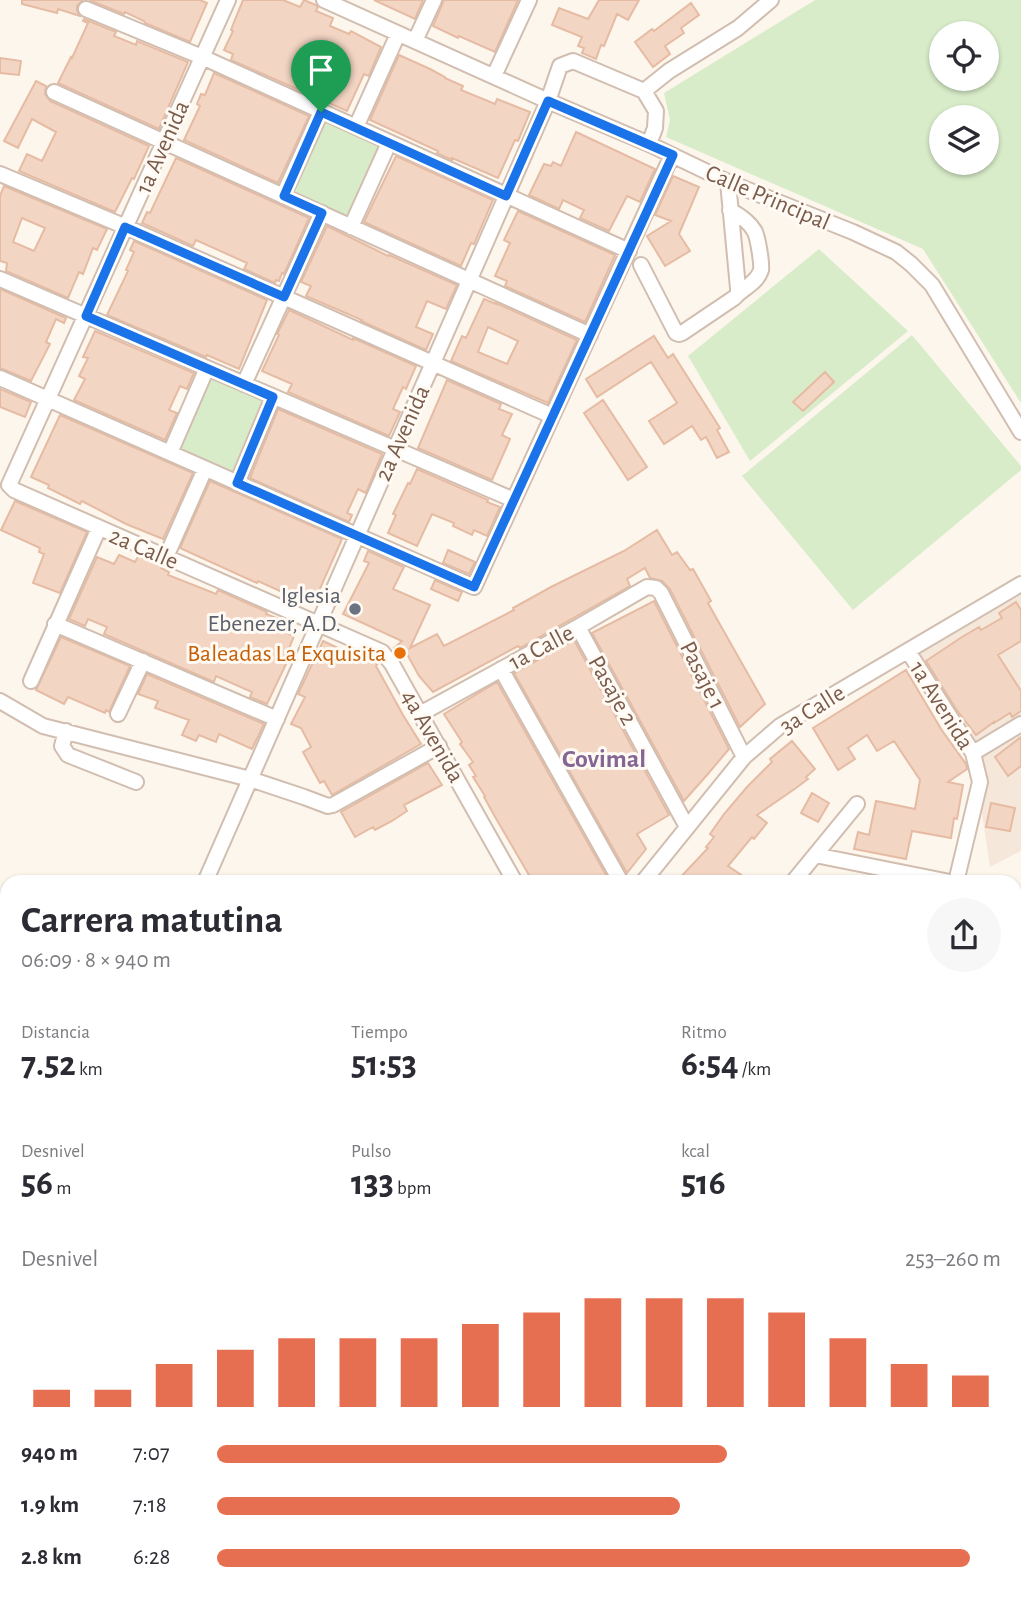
<!DOCTYPE html>
<html lang="es">
<meta charset="utf-8">
<style>
:root{--surface:#fff;--page:#f7f7f7;--text:#2b2b33;--muted:#7c7c81;--accent:#e76f51}
body{margin:0;font-family:"Alegreya Sans",sans-serif;background:var(--page);color:var(--text);height:100vh;display:flex;flex-direction:column;font-size:26px;white-space:nowrap}
*{box-sizing:border-box;margin:0}
p{font-size:23px;color:var(--muted)}
.icon{flex:none;width:38px;height:38px;fill:none;stroke:currentColor;stroke-width:2;stroke-linecap:round;stroke-linejoin:round}
.map{position:relative;flex:1;overflow:hidden}
.panel{position:absolute;left:0px;top:875px;width:1022px;height:726px;display:flex;flex-direction:column;background:var(--surface);border-radius:21px 21px 0 0;box-shadow:0 2px 5px #0004}
.panel>*{flex:none}
.fabs{position:absolute;left:929px;top:21px;display:grid;gap:14px}
.fabs a{display:grid;place-items:center;width:70px;height:70px;border-radius:50%;background:var(--surface);box-shadow:0 2px 5px #0004;font-size:35px}
.pin{position:absolute;display:grid;place-items:center;width:60px;height:60px;color:#fff;margin:-72px -30px;border-radius:50% 50% 50% 0;rotate:-45deg;box-shadow:0 0 7px #0007}
.pin .icon{rotate:45deg}
.round{display:grid;place-items:center;flex:none;width:74px;height:74px;border-radius:37px;background:var(--page)}
.head{display:flex;align-items:center;justify-content:space-between;height:119px;padding:0 21px}
h1{font-size:38px;font-weight:600;line-height:52px}
.metrics{display:grid;grid-template-columns:repeat(3,1fr);gap:10px;height:119px;padding:7px 21px}
.metrics div{display:grid;align-content:center}
.metrics b{font-size:35px;font-weight:600}
.metrics small{font-size:19px;font-weight:400}
.metrics p{font-size:19px}
.chart{height:196px;padding:14px 21px}
.chart p{display:flex;justify-content:space-between}
.chart svg{width:100%;height:126px;margin-top:7px;stroke:var(--accent);stroke-width:6}
ul{padding:0 21px;list-style:none;font-size:23px}
li{display:grid;grid-template-columns:112px 84px 1fr;align-items:center;height:52px}
li i{height:18px;border-radius:9px;background:var(--accent)}
.map>svg:first-child{display:block}
</style>
<div class="map">
<svg width="1021" height="1601" viewBox="0 0 1021 1601">
<rect width="100%" height="100%" fill="#fdf6ec"/>
<path fill="#f5e8da" d="M1021,595V851L990,867L977,780L916,654Z"/>
<path fill="#d8ecc9" fill-rule="evenodd" d="M815,0H1021V403L923,249L666,137L670,120L664,93ZM987,33V79H942V33ZM987,117V163H942V117Z
M324,118L382,146L348,219L290,192Z
M819,249L908,331L750,461L688,356Z
M912,335L1021,466V470L853,610L742,476Z
M211,374L266,398L234,475L178,451Z"/>
<path fill="#bfe3e8" stroke="#a5d3da" stroke-width="2" d="M0,1508L7,1512V1594H128L138,1601H0Z"/>
<path fill="#f3d5c3" stroke="#e6bba3" stroke-width="2" fill-rule="evenodd" d="M22,0H83L77,6V11L80,16L58,9L57,13L22,4Z
M89,0H200L207,3L190,42L145,23L144,21L125,12L124,14Z
M243,0H283L300,7L304,0L316,5L318,7L316,11L333,18L330,26L349,34L351,31L381,47L369,76L364,74L347,111L231,60L233,54L224,50L233,31L231,30L234,22Z
M374,0H423L415,19Z
M444,0H518L495,52L459,36L458,38L433,26Z
M599,0H639L628,20L617,14L604,46L601,45L596,59L582,53L584,48L578,46L582,37L552,25L559,8L588,19Z
M691,3L699,15L681,28L684,33L665,46L670,54L653,67L635,42L652,29L654,31Z
M84,19L116,32L114,36L136,45L137,41L188,62L159,129L58,83L71,57L72,58L88,23L83,21Z
M399,55L430,69L445,77V78L463,86L461,90L495,104L497,99L530,112L518,141L515,140L498,178L452,158V160L437,153L438,151L370,120Z
M0,58L21,61L19,75L0,73Z
M214,73L309,116L278,183L184,140L200,106L197,104L201,94L205,95Z
M36,81L46,86L45,94L50,101L149,146L134,179L132,178L115,212L19,171L27,154L42,161L56,132L32,119L18,148L4,141Z
M576,132L655,169L640,202L627,196L609,231L580,218L584,210L563,200L559,209L529,195L544,164L551,166L553,162L561,166Z
M396,156L493,200L474,244L471,243L461,266L364,222Z
M176,158L309,218L284,274L282,273L279,281L276,280L275,283L244,269L247,263L196,240L193,246L142,223L147,212L150,213Z
M673,176L699,187L679,234L690,251L665,266L647,236L671,221L655,215Z
M4,186L107,229L97,250L93,248L83,274L79,272L68,298L6,271L7,263L0,261V196ZM22,218L45,228L34,251L13,242Z
M518,211L615,255L585,322L505,286L507,281L495,276L510,243L504,240Z
M327,226L388,256L389,255L457,285L446,309L427,301L416,327L433,334L426,350L361,321L362,320L306,296L311,286L301,282Z
M134,241L267,300L239,369L207,355L206,357L107,315L128,271L126,270L134,252L130,250Z
M0,289L66,318L64,323L56,319L46,342L50,344L31,381L0,368Z
M484,299L496,304V303L577,340L548,403L451,361L462,336L466,338ZM488,327L518,341L507,364L478,352Z
M289,310L353,340V338L416,366L406,389L403,387L393,409L400,412L389,436L288,392L292,384L262,371L279,335L277,334Z
M95,331L194,373L187,389L180,386L169,410L177,413L165,440L74,400L85,379L79,376L88,358L83,357Z
M654,336L668,358L673,354L720,428L717,430L729,452L717,458L706,437L701,440L692,426L664,444L649,421L677,403L651,362L597,397L586,379Z
M825,372L834,382L803,411L793,402Z
M447,380L501,404L499,409L512,414L502,435L510,439L492,480L418,448Z
M0,389L31,402L25,417L0,407Z
M603,400L647,467L628,480L584,413Z
M278,409L382,454L366,493L358,489L347,513L352,515L349,522L250,478Z
M60,415L193,473L163,539L126,524L82,501L80,504L48,488L49,485L31,477Z
M417,469L488,500L487,502L500,507L487,536L474,530L472,535L453,526L454,523L432,514L417,546L388,533L396,515L393,514L408,483L410,484Z
M210,481L342,539L315,600L295,591L293,597L258,581L257,583L180,548Z
M15,501L87,532L60,593L33,583L44,554L39,552L40,548L1,530Z
M657,530L672,555L677,552L690,570L693,569L711,601L708,603L718,621L765,704L740,727L670,589L662,581L650,578L645,568L627,579L630,586L520,648L518,646L433,692L419,676L407,654L404,659L394,648L402,641L343,614L369,563L364,561L368,551L404,567L393,589L430,605L410,648L437,634L444,646L514,610L513,608L551,587L624,551Z
M448,550L475,562L469,574L443,563Z
M119,555L135,562L139,555L162,566L161,568L169,572L168,575L216,594L218,590L267,612L266,614L277,618L274,625L279,627L278,629L294,636L284,661L287,662L267,704L250,697L252,692L216,676L214,682L104,634L107,627L88,619L85,626L69,619L97,557L114,564Z
M435,580L462,592L458,601L431,589Z
M654,601L729,749L707,775L684,801L592,633Z
M1016,602L1021,610V641L998,655L1021,691V711L1012,717L1010,713L994,723V722L976,735L956,709L926,661L962,637L979,627L981,630L1002,618L999,613Z
M61,637L130,666L109,712L106,710L105,713L68,697L64,704L36,690Z
M574,640L669,815L637,834L646,849L627,873L514,673Z
M323,641L355,656L357,651L376,660L378,663L376,666L403,715L421,744L332,795L324,781L320,783L303,752L311,747L301,728L291,724L305,697L298,694Z
M906,670L941,729L966,764L967,769L948,782L963,785L957,819L954,818L951,838L912,831L906,859L854,849L858,832L869,835L876,801L915,809L920,780L894,741L877,751L867,735L848,748L855,759L838,770L813,728Z
M147,674L264,724L252,749L219,734L216,742L199,735L196,741L182,735L189,720L155,708L158,701L138,694Z
M497,682L610,882H533L494,815L484,797L485,796L473,777L476,776L469,765L473,762L460,744L462,742L444,714Z
M1021,737V766L1008,776L995,757Z
M792,741L815,769L806,777L808,779L796,788L757,815L767,823L754,839L752,837L728,866L752,882H676L708,848L706,847L714,837L710,834L724,814L747,787L772,762L770,759Z
M428,763L442,785L404,805L407,811L392,821L375,830L373,827L355,837L341,812Z
M812,793L829,803L818,822L801,813Z
M991,803L1015,808L1010,831L986,827Z"/>
<g fill="none" stroke-linecap="round" stroke-linejoin="round">
<defs>
<path id="minor" d="M228,0L9,485L14,490L382,652L392,664L420,714L515,882
M324,0L548,101L649,144L728,182L853,232L896,252L911,264L932,285L1021,432
M86,9L202,57L629,251
M415,41L434,0
M494,76L529,0
M644,91L669,71L738,28L771,0
M54,92L590,335
M356,127L398,34
M0,174L126,227L552,416
M283,196L321,112
M730,210C739,215 750,222 755,232C758,239 762,263 761,270C758,281 746,287 738,294
M351,227L389,143
M641,265L676,333L679,334L682,333L734,298L738,294V288L728,182
M0,279L514,500
M0,378L474,587L672,155
M244,384L322,213
M170,453L207,368
M237,483L273,397
M166,557L205,469
M55,624L277,719
M578,627L687,827
M908,651L973,753L980,782L956,882
M501,669L621,882
M31,681L99,528
M0,701L43,726L250,779L304,797L328,806L333,805L439,746
M118,714L143,661
M420,714L578,627L647,587L656,588L661,593L744,757
M66,731L62,746L68,755L136,782
M973,753L1021,724
M815,855L950,882
M205,882L548,101L560,66L573,61L644,91L656,111L655,128L649,144
M643,882L744,757L780,726L1021,584
M793,882L857,804
M1015,897L1021,898
M1015,1006L1021,1007
M1015,1130L1021,1132
M1015,1250L1021,1251
M0,1310L7,1301
M1015,1367L1021,1368
M0,1374L7,1378
M1015,1478L1021,1480
M1015,1588L1021,1590
M541,1594L558,1601
M823,1594L826,1601
M606,1601L607,1594
M715,1601V1594"/>
</defs>
<use href="#minor" stroke="#d1beb0" stroke-width="18"/>
<use href="#minor" stroke="#fff" stroke-width="14"/>
</g>
<g fill="none" stroke-linecap="round" stroke-linejoin="round">
<defs>
<path id="route" d="M548,101L673,155L474,587L237,483L273,397L86,316L125,227L284,297L322,213L284,196L321,112L506,196Z"/>
</defs>
<use href="#route" stroke="#fff" stroke-width="14"/>
<use href="#route" stroke="#1a73e8" stroke-width="9"/>
</g>
<circle fill="#6b7280" stroke="#fffaf3" stroke-width="2.5" cx="355" cy="609" r="7"/>
<circle fill="#e8710a" stroke="#fffaf3" stroke-width="2.5" cx="400" cy="653" r="7"/>
<g text-anchor="middle" stroke-width="6" stroke-linejoin="round" paint-order="stroke">
<g font-size="24" fill="#7a5c4d" stroke="#fffaf3">
<text transform="translate(162 147) rotate(-66)" y="8">1a Avenida</text>
<text transform="translate(768 197) rotate(23)" y="8">Calle Principal</text>
<text transform="translate(402 433) rotate(-66)" y="8">2a Avenida</text>
<text transform="translate(144 548) rotate(23)" y="8">2a Calle</text>
<text transform="translate(541 647) rotate(-28)" y="8">1a Calle</text>
<text transform="translate(703 675) rotate(63)" y="8">Pasaje 1</text>
<text transform="translate(613 690) rotate(61)" y="8">Pasaje 2</text>
<text transform="translate(942 705) rotate(58)" y="8">1a Avenida</text>
<text transform="translate(812 709) rotate(-32)" y="8">3a Calle</text>
<text transform="translate(433 736) rotate(60)" y="8">4a Avenida</text>
</g>
<g font-size="24" fill="#5b616d" stroke="#fffaf3" text-anchor="end">
<text x="341" y="603">Iglesia<tspan x="341" dy="28">Ebenezer, A.D.</tspan></text>
</g>
<g font-size="24" fill="#c56008" stroke="#fffaf3" text-anchor="end">
<text x="386" y="661">Baleadas La Exquisita</text>
</g>
<g font-size="26" font-weight="bold" fill="#846695" stroke="#fffaf3">
<text x="604" y="767">Covimal</text>
</g>
</g>
</svg>
<div class="fabs">
<a><svg class="icon" aria-label="locate" viewBox="0 0 24 24"><circle cx="12" cy="12" r="6"/><path d="M12 2v4M12 18v4M2 12h4M18 12h4"/></svg></a>
<a><svg class="icon" aria-label="layers" viewBox="0 0 24 24"><path d="M12 4l9 5-9 5-9-5zM3 14l9 5 9-5"/></svg></a>
</div>
<div class="pin" style="left:321px;top:112px;background:#1e9e55"><svg class="icon" aria-label="arrive" viewBox="0 0 24 24"><path d="M6 21V4h12l-3 4 3 4H6"/></svg></div>
<section class="panel">
<div class="head"><div><h1>Carrera matutina</h1><p>06:09 · 8 × 940 m</p></div><a class="round"><svg class="icon" aria-label="share" viewBox="0 0 24 24"><path d="M12 15V3M7 8l5-5 5 5M5 13v7h14v-7"/></svg></a></div>
<div class="metrics">
<div><p>Distancia</p><b>7.52<small> km</small></b></div>
<div><p>Tiempo</p><b>51:53</b></div>
<div><p>Ritmo</p><b>6:54<small> /km</small></b></div>
</div>
<div class="metrics">
<div><p>Desnivel</p><b>56<small> m</small></b></div>
<div><p>Pulso</p><b>133<small> bpm</small></b></div>
<div><p>kcal</p><b>516</b></div>
</div>
<div class="chart"><p><span>Desnivel</span>253–260 m</p>
<svg viewBox="0 0 160 44" preserveAspectRatio="none"><path d="M5 44V38M15 44V38M25 44V29M35 44V24M45 44V20M55 44V20M65 44V20M75 44V15M85 44V11M95 44V6M105 44V6M115 44V6M125 44V11M135 44V20M145 44V29M155 44V33"/></svg>
</div>
<ul>
<li><b>940 m</b>7:07<i style="width:65%"></i></li>
<li><b>1.9 km</b>7:18<i style="width:59%"></i></li>
<li><b>2.8 km</b>6:28<i style="width:96%"></i></li>
</ul>
</section>
</div>
